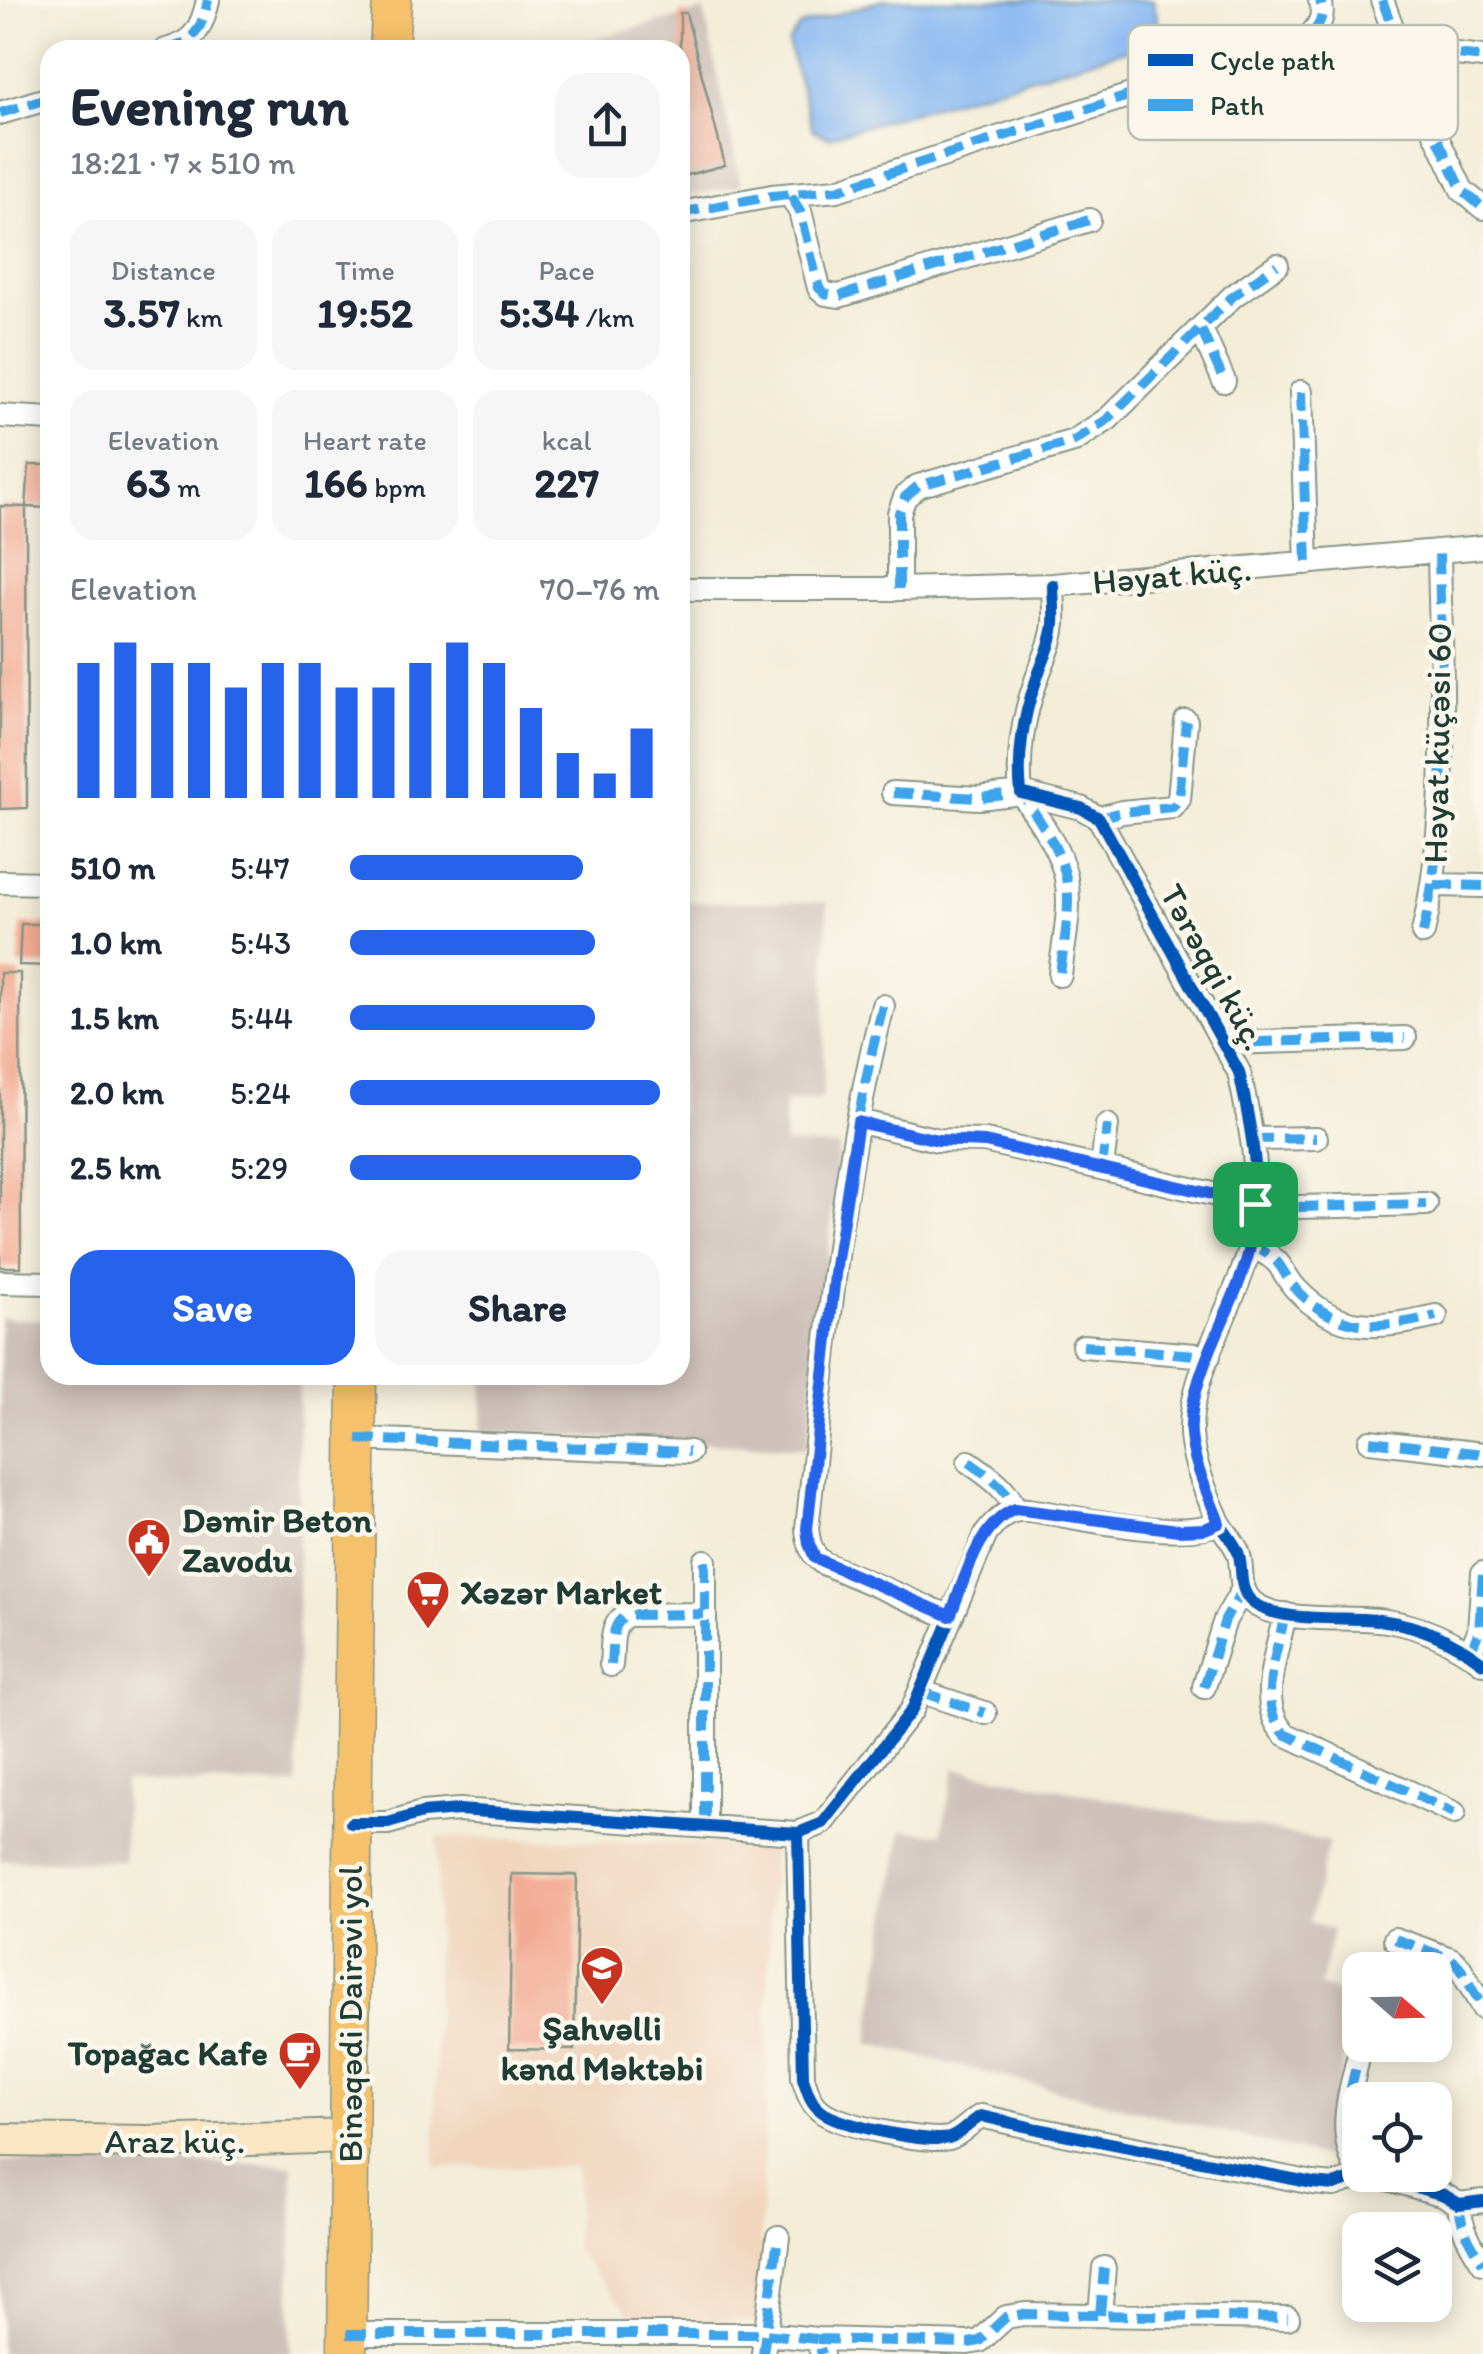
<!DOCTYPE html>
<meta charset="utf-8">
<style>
:root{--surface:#fff;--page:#f6f6f7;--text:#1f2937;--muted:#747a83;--accent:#2563eb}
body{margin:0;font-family:Itim,sans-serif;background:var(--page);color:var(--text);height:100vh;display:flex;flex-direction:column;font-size:38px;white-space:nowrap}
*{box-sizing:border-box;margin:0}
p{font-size:32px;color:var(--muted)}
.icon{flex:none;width:55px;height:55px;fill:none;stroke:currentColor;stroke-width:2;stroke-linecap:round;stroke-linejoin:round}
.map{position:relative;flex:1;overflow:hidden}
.panel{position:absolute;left:40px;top:40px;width:650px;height:1345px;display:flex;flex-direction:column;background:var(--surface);border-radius:30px;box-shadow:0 5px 25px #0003}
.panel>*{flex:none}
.needle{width:65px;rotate:110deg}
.buttons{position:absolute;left:1342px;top:1952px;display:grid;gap:20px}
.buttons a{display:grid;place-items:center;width:110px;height:110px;border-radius:20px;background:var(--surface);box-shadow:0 5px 25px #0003;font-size:50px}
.pin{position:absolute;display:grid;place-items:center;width:85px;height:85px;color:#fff;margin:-42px;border-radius:20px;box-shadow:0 5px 15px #0006}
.round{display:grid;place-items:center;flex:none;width:105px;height:105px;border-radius:30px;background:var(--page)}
.overview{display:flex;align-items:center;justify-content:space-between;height:170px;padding:0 30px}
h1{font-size:55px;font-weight:800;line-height:75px}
.figures{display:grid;grid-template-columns:repeat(3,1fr);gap:15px;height:170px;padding:10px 30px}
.figures div{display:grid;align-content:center;border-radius:25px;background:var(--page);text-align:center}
.figures b{font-size:42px;font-weight:800}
.figures small{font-size:28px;font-weight:400}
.figures p{font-size:28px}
.chart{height:280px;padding:20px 30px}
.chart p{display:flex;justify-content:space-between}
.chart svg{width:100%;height:180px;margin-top:10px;stroke:var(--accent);stroke-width:6}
.primary-button{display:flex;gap:20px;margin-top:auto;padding:20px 30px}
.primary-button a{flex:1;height:115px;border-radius:30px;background:var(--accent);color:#fff;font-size:40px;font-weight:800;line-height:115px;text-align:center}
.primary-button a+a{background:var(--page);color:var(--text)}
ul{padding:0 30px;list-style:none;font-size:32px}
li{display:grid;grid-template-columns:160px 120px 1fr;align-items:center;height:75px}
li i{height:25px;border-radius:12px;background:var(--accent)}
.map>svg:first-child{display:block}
</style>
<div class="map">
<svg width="1483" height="2354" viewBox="0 0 1483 2354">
<rect width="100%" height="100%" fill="#fbf7ec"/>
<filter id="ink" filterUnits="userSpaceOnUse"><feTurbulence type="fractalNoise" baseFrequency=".01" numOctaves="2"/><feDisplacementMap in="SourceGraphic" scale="20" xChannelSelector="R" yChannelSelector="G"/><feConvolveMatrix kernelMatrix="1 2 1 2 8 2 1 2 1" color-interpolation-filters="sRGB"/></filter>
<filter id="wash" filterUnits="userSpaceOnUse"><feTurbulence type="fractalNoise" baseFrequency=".0048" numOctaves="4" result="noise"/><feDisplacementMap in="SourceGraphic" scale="40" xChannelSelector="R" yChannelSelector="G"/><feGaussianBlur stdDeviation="2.25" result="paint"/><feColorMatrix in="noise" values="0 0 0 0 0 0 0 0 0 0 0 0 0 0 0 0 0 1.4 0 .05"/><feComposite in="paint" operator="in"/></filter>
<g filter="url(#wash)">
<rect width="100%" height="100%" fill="#f3edd8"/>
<path fill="#f1d5bd" d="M437,1837L772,1846L759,2322L633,2317L575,2250L577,2167H435Z"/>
<path fill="#cec1ba" d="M704,11L741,185L680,197V50H549Z
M680,902H827L823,1098L784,1102L785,1144L839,1147L807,1448L482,1431L483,1375H680Z
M0,1318L50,1320V1375H299L297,1785L124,1782V1861L0,1860Z
M955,1768L1329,1842L1309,1922L1332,1930L1320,1987L1354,1996L1327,2158L868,2043L902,1830L941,1834Z
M0,2161L293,2165L290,2354H0Z"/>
<path fill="#86b7f2" stroke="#527a93" stroke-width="2.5" d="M882,0H1153L1158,20L1151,40L1132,48L828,137L813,130L788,43L800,26Z"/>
<g id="blocks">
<path fill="#f3ac94" d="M680,13H686L725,165L680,177Z
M29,465H50V508L26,507Z
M0,506L26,507L27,808L0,809Z
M21,924H50V966L19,965Z
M0,973H20L21,1267H0Z
M512,1874L577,1875L574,2050L509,2049Z"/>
</g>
</g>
<g filter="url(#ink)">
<use href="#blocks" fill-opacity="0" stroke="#899586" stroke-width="2.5"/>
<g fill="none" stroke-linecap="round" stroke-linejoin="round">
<defs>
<path id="street" d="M1382,0L1418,97L1462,190L1483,208
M166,50C194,43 202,28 208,0
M1399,51L1421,50L1483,57
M0,113L50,98
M791,196L800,211L819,288L826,294L839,296L1089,220
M680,213L772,196L837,190L1307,38C1320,26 1325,17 1320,0
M1201,329L1224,381
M1301,392L1307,563
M0,416L50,419
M1053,585C1053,598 1055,611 1054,624C1052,646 1041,664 1035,684C1023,717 1017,758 1021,793L1081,808L1099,818L1239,1072C1251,1127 1264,1190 1251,1245C1236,1303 1189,1373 1191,1433C1192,1460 1207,1495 1218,1520C1223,1531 1233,1540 1238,1552C1244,1569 1237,1588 1252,1602C1280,1625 1350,1615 1386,1621C1421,1626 1455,1642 1483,1663
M680,589H899L1053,585L1483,547
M899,589V513L905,497L918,486L1074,441L1108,419L1233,296L1277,265
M893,793L979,798L1021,793C1038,818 1060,848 1066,878C1072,909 1063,945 1060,975
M1099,818L1122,812L1173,807L1179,799L1186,721
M0,882L50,883
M1434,885L1483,886
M1423,933C1451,809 1441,679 1439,552
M883,1006C839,1177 826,1354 807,1529C809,1544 811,1554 823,1563L950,1617
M1224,1043L1405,1038
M858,1121L938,1140L985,1141L1255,1204L1297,1207L1426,1204
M1252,1139L1316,1138
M1102,1168L1107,1125
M1251,1244C1259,1249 1270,1255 1277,1262C1284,1270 1288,1281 1296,1289C1338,1334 1380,1329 1436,1316
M0,1282L50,1283
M1083,1346L1209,1356
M357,1439L689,1452
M1370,1441L1483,1454
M969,1462C988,1476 1006,1486 1015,1509
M705,1561V1826
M1285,1614C1278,1651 1255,1705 1285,1734L1454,1813
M1470,1653L1479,1631L1483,1573
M611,1665C613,1648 609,1622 628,1615L704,1614
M1204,1687L1225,1620L1243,1589
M922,1692L985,1713
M351,1823H388L422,1813L459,1810L798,1833L823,1823L912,1710L986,1534C999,1518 1007,1508 1029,1510C1078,1517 1175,1541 1219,1523
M798,1833L803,2078C807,2090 810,2103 821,2111C839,2126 927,2143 949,2138C960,2135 970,2122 981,2116L1038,2129L1313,2183L1334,2185L1360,2176L1380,2177L1444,2195L1459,2204L1483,2201
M1395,1939L1451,1959L1459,1966L1483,2008
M1360,2176C1334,2131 1351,2093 1361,2045
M1459,2204C1461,2228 1470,2243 1483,2263
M1100,2315L1104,2268
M347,2334H765L817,2339L822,2354
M817,2339L968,2343L980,2341L1006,2317L1025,2314L1288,2318
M763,2354L778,2237"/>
<path id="secondary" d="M0,2140L148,2142L350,2136"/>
<path id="primary" d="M389,50L392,0
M347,2354L357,1375"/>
</defs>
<use href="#street" stroke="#899586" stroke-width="26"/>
<use href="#secondary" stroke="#899586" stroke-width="36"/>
<use href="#primary" stroke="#899586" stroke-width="41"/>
<use href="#street" stroke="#fff" stroke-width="22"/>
<use href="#secondary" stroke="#fbe6c4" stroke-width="32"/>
<use href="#primary" stroke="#f5c16b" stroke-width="38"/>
<path stroke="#3da4eb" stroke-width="10" stroke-dasharray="20 10" stroke-linecap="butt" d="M1382,0L1418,97L1462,190L1483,208
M166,50C194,43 202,28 208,0
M1399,51L1421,50L1483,57
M0,113L50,98
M791,196L800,211L819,288L826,294L839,296L1089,220
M680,213L772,196L837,190L1307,38C1320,26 1325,17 1320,0
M1201,329L1224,381
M1301,392L1307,563
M899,589V513L905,497L918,486L1074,441L1108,419L1233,296L1277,265
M893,793L979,798L1021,793C1038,818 1060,848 1066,878C1072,909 1063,945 1060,975
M1099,818L1122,812L1173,807L1179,799L1186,721
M1434,885L1483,886
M1423,933C1451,809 1441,679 1439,552
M883,1006C839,1177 826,1354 807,1529C809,1544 811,1554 823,1563L950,1617
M1224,1043L1405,1038
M858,1121L938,1140L985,1141L1255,1204L1297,1207L1426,1204
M1252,1139L1316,1138
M1102,1168L1107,1125
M1251,1244C1259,1249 1270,1255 1277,1262C1284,1270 1288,1281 1296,1289C1338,1334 1380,1329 1436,1316
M1083,1346L1209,1356
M357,1439L689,1452
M1370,1441L1483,1454
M969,1462C988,1476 1006,1486 1015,1509
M705,1561V1826
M1285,1614C1278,1651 1255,1705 1285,1734L1454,1813
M1470,1653L1479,1631L1483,1573
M611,1665C613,1648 609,1622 628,1615L704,1614
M1204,1687L1225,1620L1243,1589
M922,1692L985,1713
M1395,1939L1451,1959L1459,1966L1483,2008
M1360,2176C1334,2131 1351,2093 1361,2045
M1459,2204C1461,2228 1470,2243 1483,2263
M1100,2315L1104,2268
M347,2334H765L817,2339L822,2354
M817,2339L968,2343L980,2341L1006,2317L1025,2314L1288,2318
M763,2354L778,2237"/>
<defs>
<path id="cycleway" d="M1053,585C1053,598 1055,611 1054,624C1052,646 1041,664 1035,684C1023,717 1017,758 1021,793L1081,808L1099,818L1239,1072C1251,1127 1264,1190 1251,1245C1236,1303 1189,1373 1191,1433C1192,1460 1207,1495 1218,1520C1223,1531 1233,1540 1238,1552C1244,1569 1237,1588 1252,1602C1280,1625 1350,1615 1386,1621C1421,1626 1455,1642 1483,1663
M351,1823H388L422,1813L459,1810L798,1833L823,1823L912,1710L986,1534C999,1518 1007,1508 1029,1510C1078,1517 1175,1541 1219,1523
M798,1833L803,2078C807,2090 810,2103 821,2111C839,2126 927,2143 949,2138C960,2135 970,2122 981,2116L1038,2129L1313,2183L1334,2185L1360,2176L1380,2177L1444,2195L1459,2204L1483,2201"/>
</defs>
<use href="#cycleway" stroke="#fbf7ec" stroke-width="19"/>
<use href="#cycleway" stroke="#0057b8" stroke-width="12"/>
</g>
</g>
<g fill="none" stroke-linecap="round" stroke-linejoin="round" filter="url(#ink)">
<defs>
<path id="route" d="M858,1122L938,1140L985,1142L1255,1204C1254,1216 1254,1230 1251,1242C1240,1302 1187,1373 1191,1434C1193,1464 1209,1495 1219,1523L1205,1529L1178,1530L1015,1509C977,1525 965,1581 950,1616L815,1558L809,1544L807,1529L836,1266Z"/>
</defs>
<use href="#route" stroke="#fff" stroke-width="20"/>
<use href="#route" stroke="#2563eb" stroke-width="12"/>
</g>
<defs>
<symbol id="civic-pin" viewBox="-11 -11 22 30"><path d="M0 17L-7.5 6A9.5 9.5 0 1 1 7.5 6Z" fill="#c8321e" stroke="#fbf7ec"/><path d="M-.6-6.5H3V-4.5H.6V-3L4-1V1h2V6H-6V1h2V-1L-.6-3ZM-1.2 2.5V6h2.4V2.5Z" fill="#fff"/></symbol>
<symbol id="supermarket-pin" viewBox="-11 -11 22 30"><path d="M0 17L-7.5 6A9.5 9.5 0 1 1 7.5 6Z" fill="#c8321e" stroke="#fbf7ec"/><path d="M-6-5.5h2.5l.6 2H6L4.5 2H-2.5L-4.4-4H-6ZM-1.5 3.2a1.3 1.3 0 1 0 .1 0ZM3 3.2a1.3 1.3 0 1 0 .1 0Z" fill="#fff"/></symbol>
<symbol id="school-pin" viewBox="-11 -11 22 30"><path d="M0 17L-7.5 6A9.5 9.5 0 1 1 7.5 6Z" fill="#c8321e" stroke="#fbf7ec"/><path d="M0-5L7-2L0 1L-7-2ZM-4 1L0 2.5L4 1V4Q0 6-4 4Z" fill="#fff"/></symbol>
<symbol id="cafe-pin" viewBox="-11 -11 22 30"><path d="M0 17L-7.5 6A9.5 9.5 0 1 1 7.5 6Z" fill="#c8321e" stroke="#fbf7ec"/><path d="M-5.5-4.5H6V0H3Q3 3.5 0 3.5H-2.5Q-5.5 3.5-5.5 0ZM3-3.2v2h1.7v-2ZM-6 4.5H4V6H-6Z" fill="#fff"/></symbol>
</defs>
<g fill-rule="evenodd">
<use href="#civic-pin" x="124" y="1515" width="50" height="68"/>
<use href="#supermarket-pin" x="403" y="1567" width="50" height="68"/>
<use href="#school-pin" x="577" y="1943" width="50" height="68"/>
<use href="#cafe-pin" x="275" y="2028" width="50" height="68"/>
</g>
<g text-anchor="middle" stroke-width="9" stroke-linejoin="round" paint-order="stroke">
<g font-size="35" fill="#1f3d34" stroke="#fbf7ec">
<text transform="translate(1172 575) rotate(-5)" y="12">Həyat küç.</text>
<text transform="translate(1437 743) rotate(-89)" y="12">Həyat küçəsi 60</text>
<text transform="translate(1214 967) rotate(61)" y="12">Tərəqqi küç.</text>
<text transform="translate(350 2014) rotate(-90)" y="12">Binəqədi Dairəvi yol</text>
<text x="175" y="2153">Araz küç.</text>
</g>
<g font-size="35" font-weight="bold" fill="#1f3d34" stroke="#fbf7ec" text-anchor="start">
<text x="182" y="1532">Dəmir Beton<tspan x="182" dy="40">Zavodu</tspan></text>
<text x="460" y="1604">Xəzər Market</text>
<text x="602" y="2040" text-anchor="middle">Şahvəlli<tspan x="602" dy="40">kənd Məktəbi</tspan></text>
<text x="268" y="2065" text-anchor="end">Topağac Kafe</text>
</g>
</g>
<rect x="1128" y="25" width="330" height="115" rx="15" fill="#fbf7ec" stroke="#b9bfb5" stroke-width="2.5"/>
<rect x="1148" y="54" width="45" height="12" fill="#0057b8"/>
<rect x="1148" y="99" width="45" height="12" fill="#3da4eb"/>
<g font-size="28" fill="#1f3d34">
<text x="1210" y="70">Cycle path</text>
<text x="1210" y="115">Path</text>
</g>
</svg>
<div class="buttons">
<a><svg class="needle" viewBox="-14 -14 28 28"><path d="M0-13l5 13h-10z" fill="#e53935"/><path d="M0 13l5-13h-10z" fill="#747a83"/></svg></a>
<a><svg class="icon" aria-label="locate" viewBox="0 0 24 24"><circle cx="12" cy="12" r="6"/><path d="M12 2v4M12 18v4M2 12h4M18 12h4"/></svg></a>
<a><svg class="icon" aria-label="layers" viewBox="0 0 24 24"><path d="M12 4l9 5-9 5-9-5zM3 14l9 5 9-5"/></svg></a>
</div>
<div class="pin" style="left:1255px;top:1204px;background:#1e9e55"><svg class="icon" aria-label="arrive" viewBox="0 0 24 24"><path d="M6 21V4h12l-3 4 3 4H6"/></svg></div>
<section class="panel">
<div class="overview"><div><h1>Evening run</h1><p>18:21 · 7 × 510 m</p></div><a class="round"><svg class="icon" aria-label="share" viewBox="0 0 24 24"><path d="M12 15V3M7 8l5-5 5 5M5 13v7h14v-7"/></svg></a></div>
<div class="figures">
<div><p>Distance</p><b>3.57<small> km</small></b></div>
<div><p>Time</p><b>19:52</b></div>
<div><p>Pace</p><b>5:34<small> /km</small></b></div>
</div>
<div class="figures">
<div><p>Elevation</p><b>63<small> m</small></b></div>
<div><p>Heart rate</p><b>166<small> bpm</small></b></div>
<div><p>kcal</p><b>227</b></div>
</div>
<div class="chart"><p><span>Elevation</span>70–76 m</p>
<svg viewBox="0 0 160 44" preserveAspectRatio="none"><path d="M5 44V11M15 44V6M25 44V11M35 44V11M45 44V17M55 44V11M65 44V11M75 44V17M85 44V17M95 44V11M105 44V6M115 44V11M125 44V22M135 44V33M145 44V38M155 44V27"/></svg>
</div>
<ul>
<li><b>510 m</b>5:47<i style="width:75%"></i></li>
<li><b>1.0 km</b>5:43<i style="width:79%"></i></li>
<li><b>1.5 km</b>5:44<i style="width:79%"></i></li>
<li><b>2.0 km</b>5:24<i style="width:100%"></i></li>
<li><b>2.5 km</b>5:29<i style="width:94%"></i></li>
</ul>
<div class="primary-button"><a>Save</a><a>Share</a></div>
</section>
</div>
